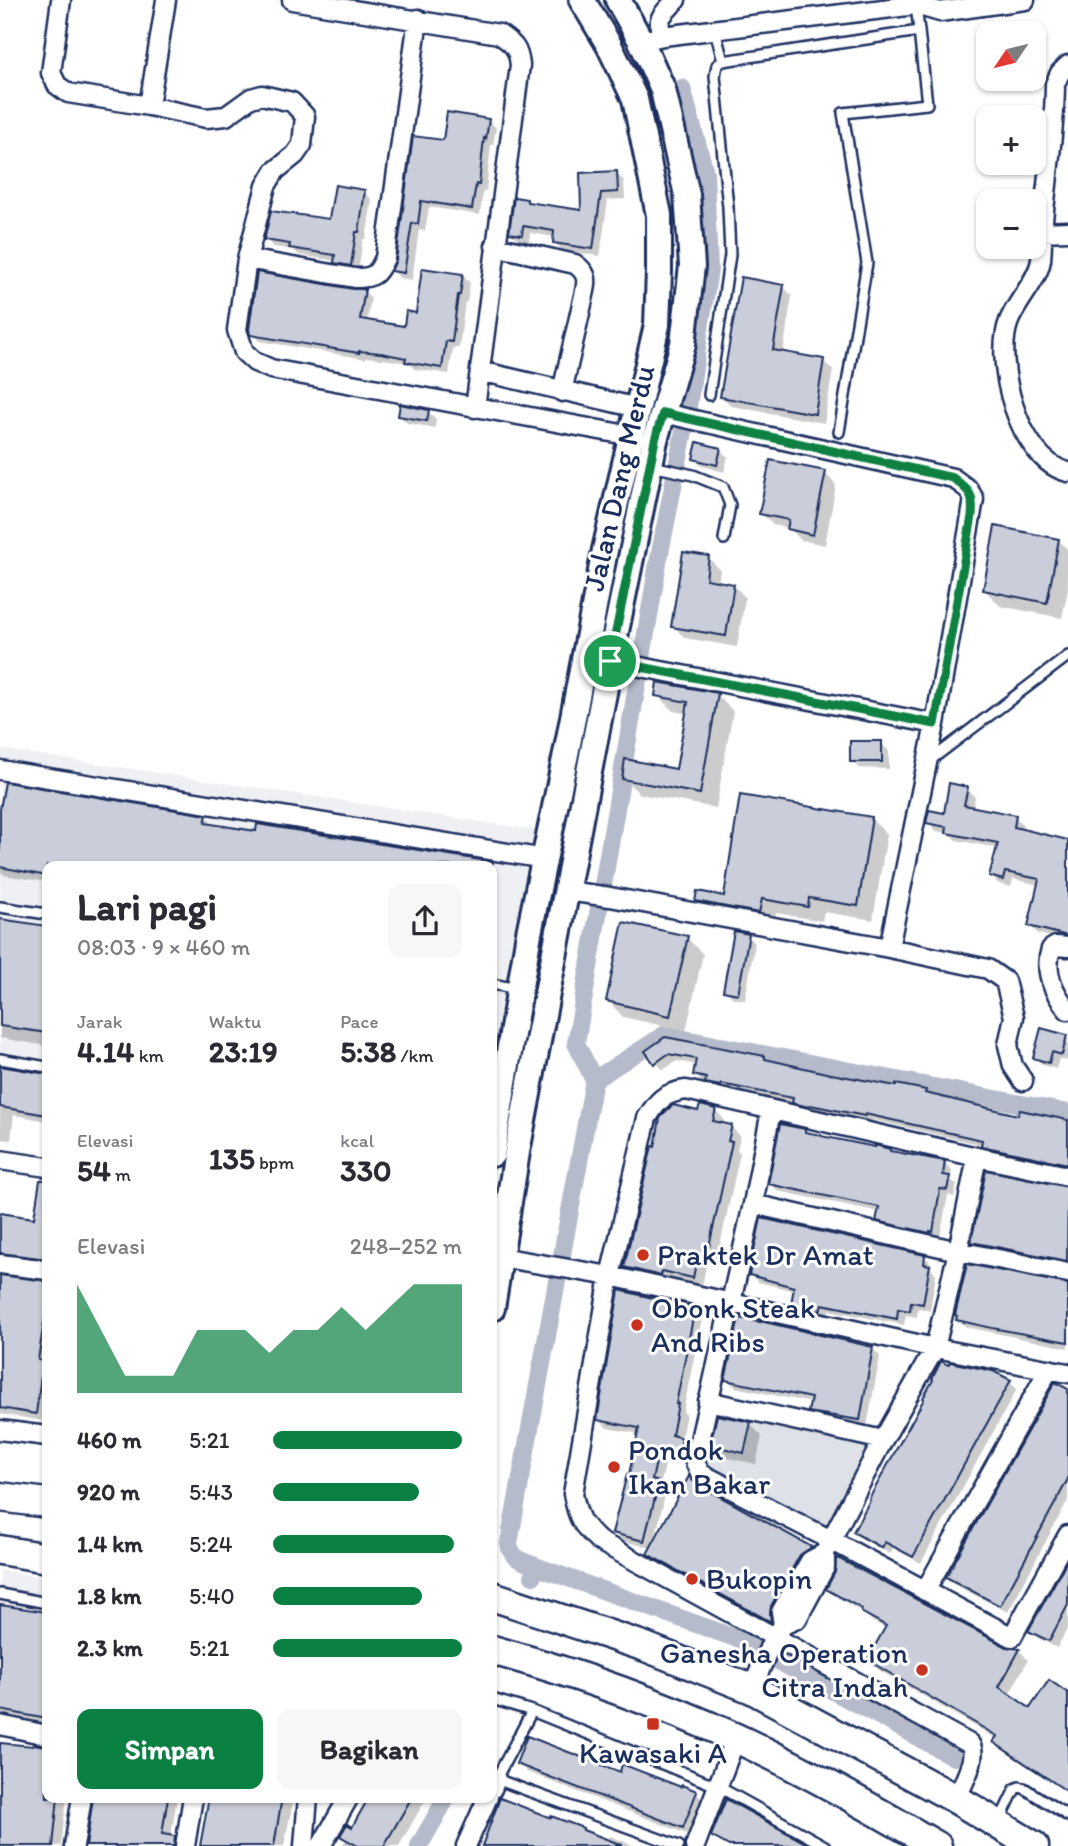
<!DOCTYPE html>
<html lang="id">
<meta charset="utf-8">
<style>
:root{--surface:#fff;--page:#f7f7f7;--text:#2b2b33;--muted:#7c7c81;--accent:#0b8043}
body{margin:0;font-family:Itim,sans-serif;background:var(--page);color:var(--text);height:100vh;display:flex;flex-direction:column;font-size:26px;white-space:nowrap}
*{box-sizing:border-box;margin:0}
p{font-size:23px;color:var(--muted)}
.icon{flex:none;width:38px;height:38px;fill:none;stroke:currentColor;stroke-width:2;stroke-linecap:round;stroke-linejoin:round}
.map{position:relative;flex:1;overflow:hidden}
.side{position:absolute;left:42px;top:861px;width:455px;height:942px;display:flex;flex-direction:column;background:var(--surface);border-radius:14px;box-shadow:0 2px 5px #0004}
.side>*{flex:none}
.needle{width:46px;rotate:235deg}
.controls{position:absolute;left:976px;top:21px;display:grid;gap:14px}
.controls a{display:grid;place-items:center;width:70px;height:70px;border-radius:14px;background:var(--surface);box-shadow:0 2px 5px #0004;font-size:35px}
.pin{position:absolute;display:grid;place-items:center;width:60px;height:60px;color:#fff;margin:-30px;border:4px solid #fff;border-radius:50%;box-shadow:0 2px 7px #0007}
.round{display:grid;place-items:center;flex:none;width:74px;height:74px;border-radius:14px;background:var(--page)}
.head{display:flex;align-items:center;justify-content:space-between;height:119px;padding:0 35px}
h1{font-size:38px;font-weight:800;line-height:52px}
.figures{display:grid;grid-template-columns:repeat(3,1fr);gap:10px;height:119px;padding:7px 35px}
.figures div{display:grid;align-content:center}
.figures b{font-size:30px;font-weight:800}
.figures small{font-size:19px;font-weight:400}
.figures p{font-size:19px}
.chart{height:196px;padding:14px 35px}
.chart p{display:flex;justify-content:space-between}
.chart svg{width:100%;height:126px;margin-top:7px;fill:var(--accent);opacity:.7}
.primary-button{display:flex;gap:14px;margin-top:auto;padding:14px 35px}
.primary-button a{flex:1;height:80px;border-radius:14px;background:var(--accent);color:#fff;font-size:28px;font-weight:800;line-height:80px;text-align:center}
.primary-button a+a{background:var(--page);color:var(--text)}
ul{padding:0 35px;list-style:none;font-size:23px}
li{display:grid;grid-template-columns:112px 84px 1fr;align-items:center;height:52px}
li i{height:18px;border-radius:9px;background:var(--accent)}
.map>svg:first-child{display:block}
</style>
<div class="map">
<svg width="1068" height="1846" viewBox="0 0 1068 1846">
<rect width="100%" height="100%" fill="#fff"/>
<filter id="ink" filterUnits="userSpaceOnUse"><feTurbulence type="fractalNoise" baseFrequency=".0143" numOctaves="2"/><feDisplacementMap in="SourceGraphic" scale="14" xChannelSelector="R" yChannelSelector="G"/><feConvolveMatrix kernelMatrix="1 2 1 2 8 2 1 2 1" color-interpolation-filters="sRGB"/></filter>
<g filter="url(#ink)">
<path fill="#eff0f4" d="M0,749L554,833L492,1123V866H47V1117L0,1109Z
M0,1570L47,1578V1664L0,1656Z"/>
<path fill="#dee1e7" stroke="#7c88a2" stroke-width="2" d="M709,1403L886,1445L832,1543L697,1463Z"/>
<path fill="#0003" d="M488,120L496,128L493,145H491L486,191H483L480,215L429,207L425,231L419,230L412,280L400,278L393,271L398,260L415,138L444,142Z
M616,173L624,181L625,199L608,200L600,256L562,250L554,242L555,237L530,233L529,242L519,240L511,233L527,201L530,205L583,212Z
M364,192L372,200L366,239H363L358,272L344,270L336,261L299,255L294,250L273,247L266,239L330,221Z
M463,276L470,283L467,302H465L459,348H453L449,374L414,369L409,363L390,360L366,357V359L260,341L252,334L364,291L371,298L367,322L406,328Z
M783,286L792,296L783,353L823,361L833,370L824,423L731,406L722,396Z
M428,412L436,419L435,428L407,423L400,416Z
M720,450L728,457L724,472L703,466L695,459Z
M825,473L836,485L825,545L801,540L789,528L773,525L761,513Z
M1058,540L1068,550V589L1062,618L1000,606L985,590Z
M709,558L720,570L718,583L733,585L745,597L737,647L685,638L673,626Z
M657,695H717L733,711L716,808L640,794L624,779L678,771L688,714L673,711Z
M881,743L889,751V769L859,768L852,761Z
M967,789L975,797L973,808L1015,817L1023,825L1022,831L1068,853V941L1038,934L1030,926L1039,885L1013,879L1011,887L999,884L991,876L998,848L956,840L949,833L936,831L928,822L945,815Z
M206,817L215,826L477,861L482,866H47V882L4,875L0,871V824Z
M871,819L887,834L873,920L824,912L822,921L776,913L774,927L712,916L697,900L725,898Z
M0,920L47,928V1046L0,1038Z
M748,936L755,943L745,1000L733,998L725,990Z
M687,938L703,954L686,1031L623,1017L608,1001Z
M1066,1037L1068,1039V1061L1059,1059L1056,1069L1043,1065L1035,1057Z
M648,1052L764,1058L768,1061L825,1075L925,1092L928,1095L1020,1118L1068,1122V1170L991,1153L983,1145L873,1120L872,1122L817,1111L802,1110L795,1103L729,1090L728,1093L714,1090L708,1084L702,1083L695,1075L697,1065L677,1061L663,1070Z
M0,1067L47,1076V1121L14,1115L11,1140L0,1139Z
M715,1110L724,1119L723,1125L731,1127L740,1136L737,1150L740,1153L716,1264L707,1262L702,1286L670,1279L669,1284L635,1276L626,1267L700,1113Z
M804,1131L808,1134L945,1163L952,1171L950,1179L957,1185L954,1197L948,1195L940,1238L886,1228L878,1220L880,1212L778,1191L770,1183Z
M987,1173L1068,1188V1267L981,1249L973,1242Z
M42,1179L47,1180V1265L11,1260L0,1247V1211L6,1215L35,1220Z
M925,1257L932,1264L931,1269L936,1274L930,1311L918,1308L917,1317L906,1315L904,1325L829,1310L827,1317L801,1311L793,1304L795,1291L758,1282L751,1274Z
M0,1277L47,1282V1395L44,1421L0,1414Z
M1068,1285V1348L966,1327L958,1319Z
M694,1310L702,1318L683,1412L686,1414L681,1438L690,1447L686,1465L666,1461L660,1486L666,1491L654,1543L696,1486L811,1548L825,1563L785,1635L664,1569L649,1554L652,1548L622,1541L614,1533L631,1476L640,1434L607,1428L599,1419Z
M873,1349L880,1356L867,1427L818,1419L810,1411L812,1403L735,1387L727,1379Z
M1010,1382L1017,1389L921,1563L893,1548L890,1554L863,1539L855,1532Z
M1068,1391V1500L1008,1612L955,1585L948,1577Z
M750,1424L762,1436L756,1464L724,1457L712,1445Z
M1068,1562V1627L1057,1648L1038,1638L1031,1630Z
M828,1589L1006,1649L1019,1650L1028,1660L1009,1695L1031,1710L1068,1695V1793L1004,1751L995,1742L997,1739L879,1670L869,1660L887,1629L872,1621L865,1614L838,1598Z
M0,1605L8,1608L47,1614V1727L0,1718Z
M0,1745L34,1748L35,1746L47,1747V1797H67L61,1846H0Z
M518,1763L621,1774L696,1792L705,1801L692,1836L527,1772Z
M95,1797H177L171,1837L181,1846H87Z
M210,1797H294L284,1846H202Z
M371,1797H427L399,1846H342Z
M583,1829L586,1833L608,1841L610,1836L635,1846H480L483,1840Z"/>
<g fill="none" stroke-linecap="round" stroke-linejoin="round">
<path stroke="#b5bbca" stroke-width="18" d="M594,1080L664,1035L1068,1113
M535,1566C523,1561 510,1558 509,1543L594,1080L576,1043L658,563L685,426L709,270L705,172L682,88
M533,1576L535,1566L738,1639L954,1757
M419,1846L447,1797"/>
</g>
<path fill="#caceda" stroke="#1b2f5e" stroke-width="2" d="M447,112L489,119L486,139L484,138L479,185L476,184L472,209L421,201L418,224L412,223L404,273L391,271L396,260L413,136L443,140Z
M617,171L618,192L601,193L593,249L553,243L554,231L523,226L522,235L509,233L514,197L527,199V202L581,210L580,173Z
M335,185L365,190L359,232H356L351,266L334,263L335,255L289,248L290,244L264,240L271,211L329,219Z
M422,268L463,274L460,295H458L452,342L446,341L442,368L405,362L406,358L381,353L359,351V353L250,335L249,329L257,272L353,289H365L360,319L404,326L406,311L416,313Z
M741,277L784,285L773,350L824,359L815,414L720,397Z
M400,404L429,410L427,421L398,416Z
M697,442L721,448L717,465L693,459Z
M770,460L826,471L813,535L787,529L789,520L759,514Z
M995,526L1059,539L1047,603L983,590Z
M683,552L709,556L706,579L734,584L726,636L671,627Z
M657,682L718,693L700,794L622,779L625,759L676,769L688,702L655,696Z
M850,741H882V762H850Z
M5,782L207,815L205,823L256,831L257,824L493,862L492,866H290L263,862L262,866H47V876L0,867V809Z
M949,783L968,787L964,805L1016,815L1014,827L1068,840V936L1028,926L1039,879L1005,872L1003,880L989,876L998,843L946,833L947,827L926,823L929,810L944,813Z
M740,795L872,817L858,906L809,898L808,907L762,899L759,913L695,901L697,891L724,896Z
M0,919L47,926V1033L0,1026Z
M623,922L688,936L670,1016L606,1001Z
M734,931L749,934L738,994L723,991Z
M1041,1028L1067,1035L1062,1055L1052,1052L1049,1063L1033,1058Z
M665,1037L765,1056V1059L826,1073L896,1086V1084L926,1090L925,1093L1018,1115L1020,1110L1068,1120V1164L981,1146L982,1140L865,1114V1116L810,1105L809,1107L792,1103L793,1098L721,1084V1086L705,1083L706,1078L693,1075L696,1059L668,1054L654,1064L645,1051Z
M0,1066L47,1074V1115L0,1107Z
M673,1105L698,1111L700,1105L716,1109L713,1121L732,1125L728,1141L732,1142L707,1256L698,1254L693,1278L662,1271L661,1276L624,1267L652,1146L655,1147L660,1118L667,1110Z
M780,1124L805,1129V1132L821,1135V1136L875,1147V1145L890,1149V1151L945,1161L943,1175L950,1176L947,1190L940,1189L933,1232L930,1231V1233L876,1221L879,1207L768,1184Z
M986,1170L1068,1187L1067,1261L971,1242Z
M40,1180H47V1259L0,1253V1213L34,1218Z
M761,1218L925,1255L924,1264L930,1265L923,1304L911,1302L910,1311L898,1309L897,1319L822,1304L820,1311L791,1304L794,1287L749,1275Z
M967,1264L1068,1284V1342L992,1328L956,1320L957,1316L955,1315Z
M0,1275L47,1281V1304L38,1360L43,1361L36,1414L0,1408Z
M619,1290L695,1308L676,1404H678L672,1435L682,1438L678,1458L658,1453L652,1480L659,1482L644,1541L612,1533L627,1474H629L639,1428L597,1420Z
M739,1318L760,1322V1321L873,1347L860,1420L808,1412L811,1398L725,1380Z
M941,1361L948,1365L950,1362L993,1371L1011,1380L913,1557L885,1542L882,1548L853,1532L870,1500L869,1499L924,1399L923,1398L933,1380L932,1379Z
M1055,1382L1068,1389V1479L1000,1606L946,1577Z
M717,1415L751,1422L744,1453L710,1445Z
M689,1476L695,1483L812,1547L800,1555L771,1606L770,1614L771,1622L647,1554Z
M836,1557L1007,1647L1020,1649L999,1687L1030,1708L1049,1680L1068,1693V1792L993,1742L997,1736L867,1660L886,1626L861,1612L862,1609L826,1589L835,1572Z
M1068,1559V1605L1049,1641L1028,1631Z
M0,1605L47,1612V1719L0,1710Z
M527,1736L620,1772L622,1764L681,1787L682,1785L697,1791L683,1828L516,1764Z
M0,1743L33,1746V1744L47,1746V1797H58L53,1846H0Z
M93,1797H168L162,1834L175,1836L174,1846H86Z
M209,1797H282L274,1846H200Z
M369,1797H412L384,1846H358L340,1836L347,1824L352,1827Z
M500,1798L551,1818V1816L583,1828V1830L622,1845V1846H482Z
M726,1799L811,1846H729L711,1836Z"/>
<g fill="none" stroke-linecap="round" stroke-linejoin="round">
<defs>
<path id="service" d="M715,30L723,61
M709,395L730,255L728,207L715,76L717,65L723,61L919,31L916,5
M839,432L867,263L843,113L927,104L919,31
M652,466L693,475L723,487L730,505L724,539
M928,762L1068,656
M0,907L47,914
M492,984L518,989
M0,1059L47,1067
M0,1594L47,1603
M492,1699L532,1711L719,1787L825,1846
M532,1711L496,1779L679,1846
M1000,1820L1015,1789L1019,1787L1024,1788L1068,1816"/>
<path id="minor" d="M61,0L51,73L57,85L68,93L149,106L206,118L226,116L251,98L262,95L292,102L305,116L302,145L295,155L275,171L266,186L247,259L237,330L244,352L255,362L271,369L632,436
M292,0L499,34C513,44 518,47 520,65L475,408
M916,5L940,12L1025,0
M663,36C654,18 664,14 676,0
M641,41L663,36L916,5L926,0
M1068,65L1060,73L1055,84C1055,118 1050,152 1047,185C1045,201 1043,217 1042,233C1042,242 1042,251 1041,260C1038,280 1017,301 1009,321C993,362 1019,461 1068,472
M149,106L166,0
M1042,232L1068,231
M495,246L575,264C586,272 588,278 585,291L562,392
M247,259L355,278C374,278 377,275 385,258L418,19
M480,371L638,408
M663,413L953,478L968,489L974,499L935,724L889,948
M610,661L935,724
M0,770L545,859
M567,891L610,897L889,948L988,969L1005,981L1014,1017L1008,1045L1013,1066L1023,1081
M1068,947L1056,946L1051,949C1043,972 1054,993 1068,1010
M771,1111L753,1204L695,1462L700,1473L831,1540L1012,1637L1068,1535
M0,1160L47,1167
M753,1204L958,1251L1068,1273
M500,1257L610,1276L935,1348L1068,1373
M0,1264L47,1270
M708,1401L883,1440
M0,1430L47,1436
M925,1591L1049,1369
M783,1625L797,1619L825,1567V1553L831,1540L883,1440L935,1348L958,1251L977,1157
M752,1689L769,1648L783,1625L781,1612L810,1561L825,1553
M0,1725L47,1735
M492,1789L496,1779
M956,1799C962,1785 979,1757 970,1744L599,1541C581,1524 578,1519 573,1494L610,1276L647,1118C658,1100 664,1093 686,1090L977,1157L1068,1176
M74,1846L82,1797
M185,1846L193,1797
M304,1846L308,1797
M321,1846L349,1797
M466,1846L488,1797
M695,1846L736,1738"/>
<path id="secondary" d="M492,1154L529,933L567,749L605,550L657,325L659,271V215L635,99L609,45L582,0
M492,1308L517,1152L610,661L655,440L683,344L692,266L687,195L663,90L641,41L618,0"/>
<path id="primary" d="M0,1497L47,1503
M0,1550L47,1558
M492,1596L643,1646L752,1689L956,1799L1034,1846
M492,1650C575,1673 657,1702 736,1738C805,1770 871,1808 937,1846"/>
</defs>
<use href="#service" stroke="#1b2f5e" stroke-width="14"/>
<use href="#minor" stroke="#1b2f5e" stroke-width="23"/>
<use href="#secondary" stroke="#1b2f5e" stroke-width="30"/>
<use href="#primary" stroke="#1b2f5e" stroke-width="33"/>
<use href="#service" stroke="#fff" stroke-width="9"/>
<use href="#minor" stroke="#fff" stroke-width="18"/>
<use href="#secondary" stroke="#fff" stroke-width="24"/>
<use href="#primary" stroke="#fff" stroke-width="28"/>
</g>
</g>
<g fill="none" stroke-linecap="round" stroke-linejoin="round" filter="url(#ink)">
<defs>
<path id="route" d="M663,413L953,478C970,491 974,494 972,516L935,724L610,661L655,440Z"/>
</defs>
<use href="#route" stroke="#fff" stroke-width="14"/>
<use href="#route" stroke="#0b8043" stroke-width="9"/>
</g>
<g fill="#c8321e" stroke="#fff" stroke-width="2.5">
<circle cx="643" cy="1255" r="7"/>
<circle cx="637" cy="1325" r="7"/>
<circle cx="614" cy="1467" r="7"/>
<circle cx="692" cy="1579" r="7"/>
<circle cx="922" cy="1670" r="7"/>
<rect x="646" y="1717" width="14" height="14" rx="3.5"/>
</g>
<g text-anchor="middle" stroke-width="6" stroke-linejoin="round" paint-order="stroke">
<g font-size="30" fill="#1b2f5e" stroke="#fff">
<text transform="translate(619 478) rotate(-77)" y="10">Jalan Dang Merdu</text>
</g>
<g font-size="30" fill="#1b2f5e" stroke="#fff" text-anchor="start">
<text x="657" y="1265">Praktek Dr Amat</text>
<text x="651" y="1318">Obonk Steak<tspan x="651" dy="34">And Ribs</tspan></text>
<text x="628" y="1460">Pondok<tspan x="628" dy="34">Ikan Bakar</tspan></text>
<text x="706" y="1589">Bukopin</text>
<text x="908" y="1663" text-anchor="end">Ganesha Operation<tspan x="908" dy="34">Citra Indah</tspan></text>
<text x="653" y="1763" text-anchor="middle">Kawasaki A</text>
</g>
</g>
</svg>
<div class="controls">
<a><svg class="needle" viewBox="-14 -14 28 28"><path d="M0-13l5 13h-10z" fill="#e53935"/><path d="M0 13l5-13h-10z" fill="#7c7c81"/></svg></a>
<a>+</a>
<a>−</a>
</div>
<div class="pin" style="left:610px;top:661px;background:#1e9e55"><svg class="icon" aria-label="arrive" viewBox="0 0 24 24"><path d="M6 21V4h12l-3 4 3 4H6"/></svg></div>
<section class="side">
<div class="head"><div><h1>Lari pagi</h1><p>08:03 · 9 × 460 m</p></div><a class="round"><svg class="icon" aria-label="share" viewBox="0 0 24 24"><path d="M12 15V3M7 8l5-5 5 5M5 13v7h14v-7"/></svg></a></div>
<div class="figures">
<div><p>Jarak</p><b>4.14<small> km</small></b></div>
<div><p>Waktu</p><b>23:19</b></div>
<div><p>Pace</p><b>5:38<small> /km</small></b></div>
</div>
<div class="figures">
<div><p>Elevasi</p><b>54<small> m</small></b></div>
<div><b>135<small> bpm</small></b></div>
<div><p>kcal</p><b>330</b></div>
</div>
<div class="chart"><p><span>Elevasi</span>248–252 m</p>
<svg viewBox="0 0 160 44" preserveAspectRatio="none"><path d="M0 44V6L10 22L20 38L30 38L40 38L50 22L60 22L70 22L80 30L90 22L100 22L110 14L120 22L130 14L140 6L150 6L160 6V44z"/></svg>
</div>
<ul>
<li><b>460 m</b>5:21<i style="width:100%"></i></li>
<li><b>920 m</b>5:43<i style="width:77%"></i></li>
<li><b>1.4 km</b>5:24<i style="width:96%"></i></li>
<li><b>1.8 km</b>5:40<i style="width:79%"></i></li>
<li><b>2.3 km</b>5:21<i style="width:100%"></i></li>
</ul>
<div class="primary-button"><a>Simpan</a><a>Bagikan</a></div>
</section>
</div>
